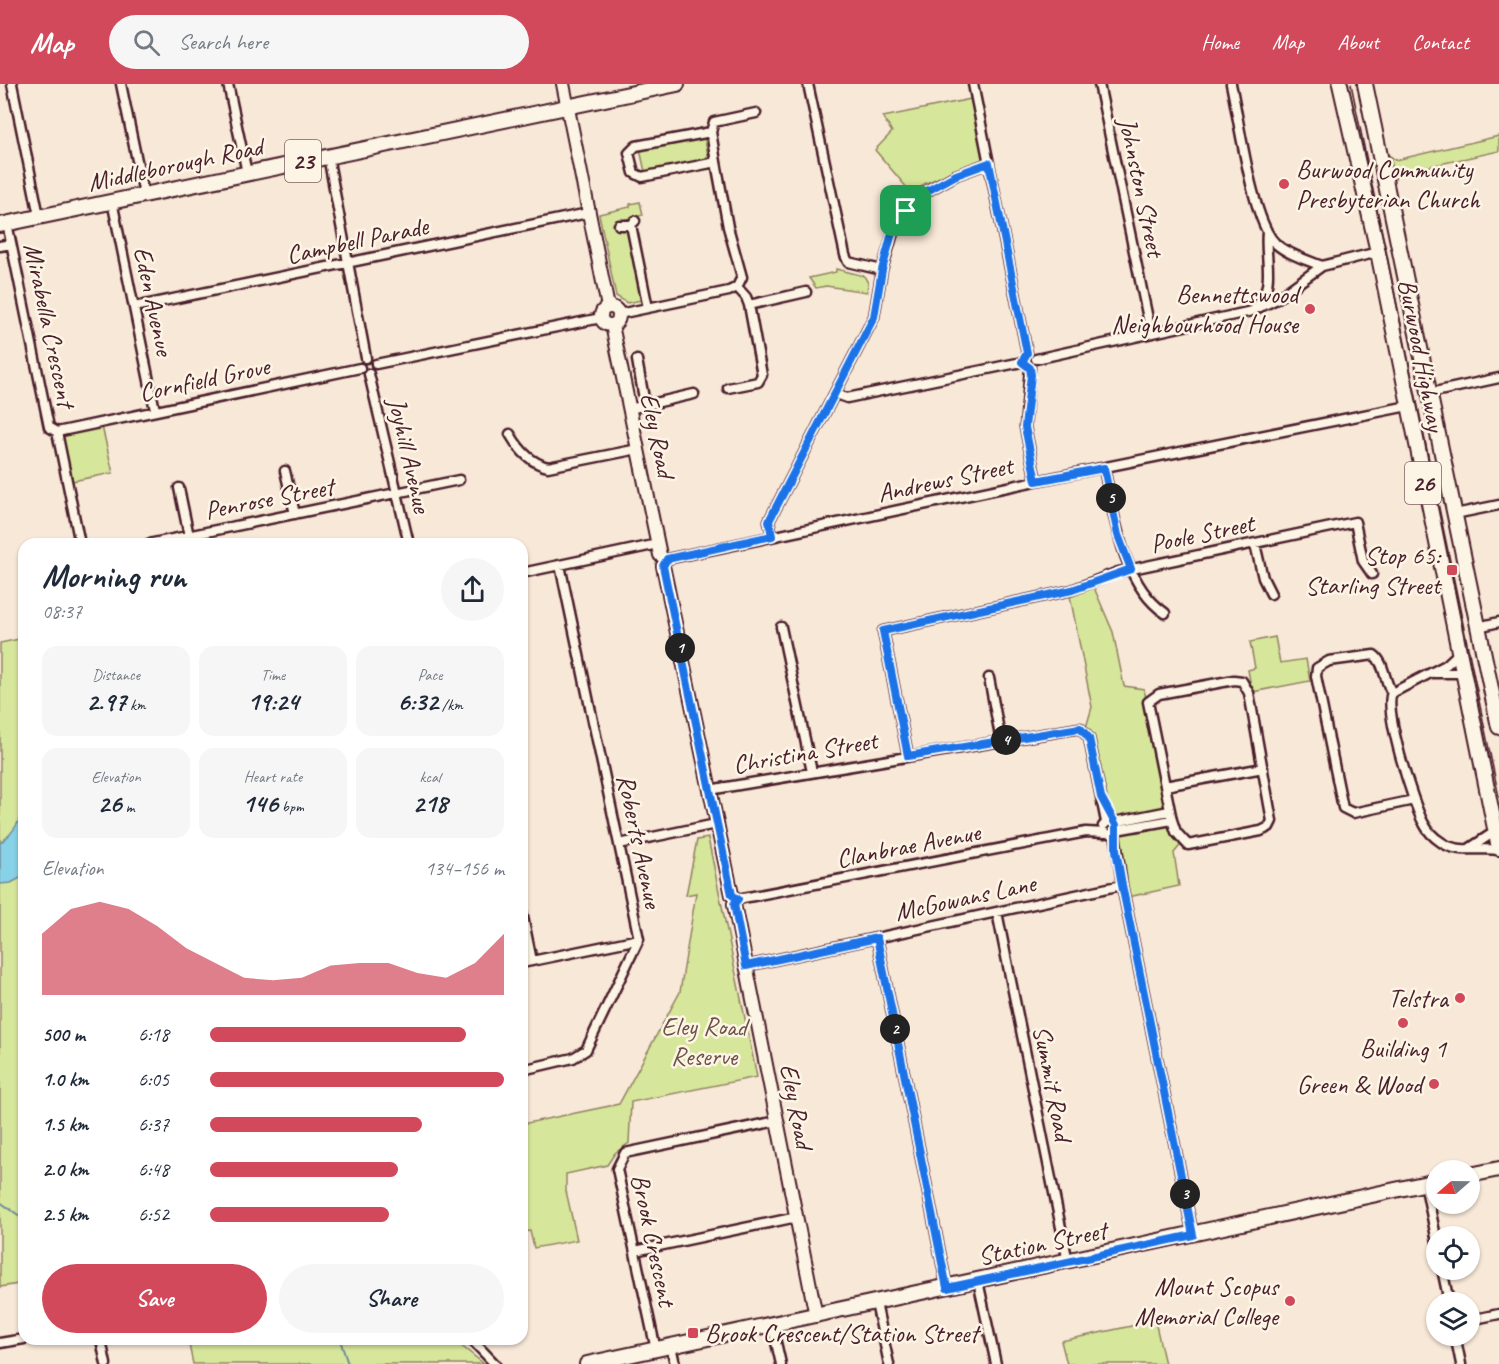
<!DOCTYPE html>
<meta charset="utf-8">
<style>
:root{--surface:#fff;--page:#f6f6f7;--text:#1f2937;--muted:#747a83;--accent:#d1495b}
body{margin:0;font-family:Caveat,sans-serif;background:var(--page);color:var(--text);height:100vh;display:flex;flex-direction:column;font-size:22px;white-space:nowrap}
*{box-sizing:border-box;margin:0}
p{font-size:20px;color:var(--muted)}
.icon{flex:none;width:33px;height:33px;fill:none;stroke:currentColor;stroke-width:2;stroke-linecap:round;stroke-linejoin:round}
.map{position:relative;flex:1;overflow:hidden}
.drawer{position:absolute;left:18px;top:454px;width:510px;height:807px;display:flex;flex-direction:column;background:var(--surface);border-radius:18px;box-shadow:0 2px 4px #0004}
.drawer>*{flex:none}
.needle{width:39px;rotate:250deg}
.tools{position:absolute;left:1426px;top:1076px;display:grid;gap:12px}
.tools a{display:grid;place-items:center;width:54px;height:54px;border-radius:50%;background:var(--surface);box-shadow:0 2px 4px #0004;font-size:30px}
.pin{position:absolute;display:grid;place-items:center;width:51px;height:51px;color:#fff;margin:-26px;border-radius:12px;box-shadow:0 3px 9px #0006}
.km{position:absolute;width:30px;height:30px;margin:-15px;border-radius:50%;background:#222;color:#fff;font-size:16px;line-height:30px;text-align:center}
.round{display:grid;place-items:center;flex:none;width:63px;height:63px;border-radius:32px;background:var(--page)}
.headline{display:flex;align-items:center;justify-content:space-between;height:102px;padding:0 24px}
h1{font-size:33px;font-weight:600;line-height:45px}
.metrics{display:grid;grid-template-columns:repeat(3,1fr);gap:9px;height:102px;padding:6px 24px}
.metrics div{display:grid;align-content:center;border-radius:15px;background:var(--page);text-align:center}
.metrics b{font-size:26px;font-weight:600}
.metrics small{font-size:16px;font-weight:400}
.metrics p{font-size:16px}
.chart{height:168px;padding:12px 24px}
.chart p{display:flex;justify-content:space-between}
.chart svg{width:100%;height:108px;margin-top:6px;fill:var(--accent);opacity:.7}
.cta{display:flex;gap:12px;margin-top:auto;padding:12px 24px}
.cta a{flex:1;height:69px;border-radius:36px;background:var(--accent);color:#fff;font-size:24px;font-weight:600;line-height:69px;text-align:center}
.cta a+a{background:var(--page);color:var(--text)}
ul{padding:0 24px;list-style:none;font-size:20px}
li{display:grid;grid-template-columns:96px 72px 1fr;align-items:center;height:45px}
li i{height:15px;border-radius:8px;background:var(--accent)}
header{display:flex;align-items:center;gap:36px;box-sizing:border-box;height:84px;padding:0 30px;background:var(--accent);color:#fff}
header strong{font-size:28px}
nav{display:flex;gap:33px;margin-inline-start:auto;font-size:21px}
.search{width:420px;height:54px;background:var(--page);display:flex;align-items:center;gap:15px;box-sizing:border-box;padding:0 21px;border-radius:33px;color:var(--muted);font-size:22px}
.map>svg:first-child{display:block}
</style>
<header>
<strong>Map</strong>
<div class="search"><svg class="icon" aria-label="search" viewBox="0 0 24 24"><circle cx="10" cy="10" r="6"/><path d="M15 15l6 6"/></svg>Search here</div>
<nav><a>Home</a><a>Map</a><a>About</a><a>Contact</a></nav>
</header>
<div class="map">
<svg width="1499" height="1280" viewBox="0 0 1499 1280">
<rect width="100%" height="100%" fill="#f8e8d7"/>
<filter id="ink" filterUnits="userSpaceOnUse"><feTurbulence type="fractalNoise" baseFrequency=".0167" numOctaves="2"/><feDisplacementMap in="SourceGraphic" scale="12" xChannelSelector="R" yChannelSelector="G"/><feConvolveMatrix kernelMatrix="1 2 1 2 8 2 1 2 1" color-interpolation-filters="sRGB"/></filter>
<g filter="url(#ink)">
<path fill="#d6e69a" stroke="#908262" stroke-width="1.5" d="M971,15L983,75L924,100L913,111L875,66L892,48L883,33Z
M704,52L709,75L645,88L640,65Z
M1499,52V67L1399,89L1395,95L1390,72L1396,76Z
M640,118L643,131L626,135L642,216L627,219L616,212L599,130L630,123V120Z
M836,185L864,192L868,199L867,208L826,202L816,204L809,194L836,188Z
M101,338L113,389L67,398L57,348Z
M1092,499L1113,548L1124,602L1144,605L1165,702L1183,758L1174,769L1179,802L1128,813L1113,737L1101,713L1085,647L1092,623L1069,507Z
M1275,553L1280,579L1306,575L1310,597L1252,608L1248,586L1255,584L1250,558Z
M24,554V1199L0,1203V559Z
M708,754L757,993L631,1018L629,1059L615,1069L607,1081L566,1090V1107L577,1156L534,1164L530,1147L522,1148V1040L619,1020L680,908L696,809L686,811L697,756Z
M1155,1237L1165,1280H1067L1061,1257Z
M188,1256H454L484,1280H193Z"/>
<path fill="#87d2e7" stroke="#6f8a9c" stroke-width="1.5" d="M24,716V792L11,799L0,800V759C15,748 22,735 24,716Z"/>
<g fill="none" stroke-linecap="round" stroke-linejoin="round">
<path stroke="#6f8a9c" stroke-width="2" d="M0,1118L24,1135
M340,1256L348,1280"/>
<defs>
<path id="minor" d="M12,0L39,132
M121,0L144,110
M228,0L247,89
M808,0L845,171L848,178L882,186
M973,0L1027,269
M1099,0L1151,249
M1231,0C1239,35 1252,138 1276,160C1289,171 1307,176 1322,182
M711,48L714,38L756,29
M328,72L366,274
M716,78L711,48L636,62L629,69L634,89L642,93L716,78L728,143L742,193L737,203
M112,117L155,326
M635,137L631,141L648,224
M7,139L49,343L57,348
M619,141H631
M0,162L11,160
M749,221L806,208
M134,223L588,129
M1255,224C1277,201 1264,176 1267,148
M619,230L729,207L737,203
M1036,275L1252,227L1275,216L1322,182L1378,168
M637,276L645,320
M376,280L601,234
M1030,284L1025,343L1036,397
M369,290L409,460
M728,304L758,298L762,291L749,221L746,213L737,203
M1430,309L1499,294
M836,310L847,314L1022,278
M629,325L694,310
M57,348L360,284
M57,348L80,460
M510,350C519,366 531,379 548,383L638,365
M1104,384C1114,430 1122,500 1165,529
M285,387L295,430
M179,404L189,452
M1455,430L1499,421
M772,452L769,437L874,233L882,186L893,149L906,127L920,111L956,91L989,79
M148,460L459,396
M1255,460L1263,494L1271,510
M667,475L1036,397L1408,322
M522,489L658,460
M781,543L812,688
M1478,543L1499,538
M1459,569L1446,581L1392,609C1383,625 1413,719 1423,738C1427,746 1433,753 1441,758C1457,770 1480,763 1499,766
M1434,589H1463
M989,594L1001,657
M1234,596L1242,597L1249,609L1272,737L1269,743L1261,747L1188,761L1176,748L1172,736L1148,618L1159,610Z
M1392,609C1384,597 1385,579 1374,571L1329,577L1317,584L1316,592L1343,724L1353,729L1414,716
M908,672L883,547L1072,506L1118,488L1355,438L1363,477L1372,490
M1165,702L1263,684
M709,706L1080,644L1089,654L1106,738
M1114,738L1169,727
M1103,742L1108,737L1114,738L1117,744L1112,750
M1116,746L1172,736
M1115,748L1122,801L1193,1151
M619,760L716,740
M1470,764L1496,747
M738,815L1086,748L1106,749
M522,828L532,877
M997,828L1068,1178
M877,854L947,1204
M522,879L639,855
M746,882L1122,801
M522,986L573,974L586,966L639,855L560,481
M1425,1099L1437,1158
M635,1167L797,1133
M1442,1185L1449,1218
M978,1197L996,1280
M876,1219L889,1280
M1470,1236L1499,1230
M772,1241L781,1280
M1455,1251L1461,1280
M101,1256L106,1280
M472,1256L495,1280
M0,1259L24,1255
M671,1262L675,1280
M656,1266L617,1085L625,1069L777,1037"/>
<path id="secondary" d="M563,0L608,223
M601 232a9 9 0 1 1 18 0a9 9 0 1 1-18 0Z
M612,241L660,471
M663,482L732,811
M734,820L816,1232"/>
<path id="primary" d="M0,141L677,0
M1470,1091L1499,1085
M587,1280L1437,1097"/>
<path id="trunk" d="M1340,0L1378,168L1499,764
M1365,0L1499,643"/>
</defs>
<use href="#minor" stroke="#4a1f2b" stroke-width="13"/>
<use href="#secondary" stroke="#4a1f2b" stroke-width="16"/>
<use href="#primary" stroke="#4a1f2b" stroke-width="18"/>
<use href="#trunk" stroke="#4a1f2b" stroke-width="18"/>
<use href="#minor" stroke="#fcf5e5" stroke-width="8"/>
<use href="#secondary" stroke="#fcf5e5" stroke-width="12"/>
<use href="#primary" stroke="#fcf5e5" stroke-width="14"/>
<use href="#trunk" stroke="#fcf5e5" stroke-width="14"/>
<path stroke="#4a1f2b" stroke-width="1.5" d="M1351,0L1499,713"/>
</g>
</g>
<g fill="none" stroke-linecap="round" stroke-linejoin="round" filter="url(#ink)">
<defs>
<path id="route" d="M989,79L1027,269L1022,278L1030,284L1031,291L1025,343L1036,397L1104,384L1118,451L1131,485L1072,506L883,547L908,672L1080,644L1089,654L1101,713L1116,741V766L1122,801L1193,1151L947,1204L877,854L746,882L734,820L738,815L732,811L663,482L667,475L772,452L769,437L874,233L882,186L892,149L906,127L920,111L956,91Z"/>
</defs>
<use href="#route" stroke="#fff" stroke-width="12"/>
<use href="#route" stroke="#1a73e8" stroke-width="8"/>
</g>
<g fill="#d1495b" stroke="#fcf5e5" stroke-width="2">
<circle cx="1284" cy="100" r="6"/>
<circle cx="1310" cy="225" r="6"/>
<rect x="1446" y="480" width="12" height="12" rx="3"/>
<circle cx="1460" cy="914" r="6"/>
<circle cx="1403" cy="939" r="6"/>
<circle cx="1434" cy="1000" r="6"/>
<circle cx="1290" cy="1217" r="6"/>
<rect x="687" y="1243" width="12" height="12" rx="3"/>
</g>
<g text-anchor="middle" stroke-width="5" stroke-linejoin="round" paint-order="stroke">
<g fill="#fcf5e5" stroke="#7f5f63" stroke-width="1.5">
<rect x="285" y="56" width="36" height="42" rx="4.5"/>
<rect x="1405" y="378" width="36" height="42" rx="4.5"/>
</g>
<g font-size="24" font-weight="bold" fill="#4a1f2b">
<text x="303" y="85">23</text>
<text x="1423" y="407">26</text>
</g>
<g font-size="26" fill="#4a1f2b" stroke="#fcf5e5">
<text transform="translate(175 80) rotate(-12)" y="9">Middleborough Road</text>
<text transform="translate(1142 103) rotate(78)" y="9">Johnston Street</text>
<text transform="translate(357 156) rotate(-12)" y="9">Campbell Parade</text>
<text transform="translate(154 217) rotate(78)" y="9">Eden Avenue</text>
<text transform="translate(50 241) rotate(78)" y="9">Mirabella Crescent</text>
<text transform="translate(1422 271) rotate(79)" y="9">Burwood Highway</text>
<text transform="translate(204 295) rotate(-12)" y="9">Cornfield Grove</text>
<text transform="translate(658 351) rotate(78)" y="9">Eley Road</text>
<text transform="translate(410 371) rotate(77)" y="9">Joyhill Avenue</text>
<text transform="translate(945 395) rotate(-12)" y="9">Andrews Street</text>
<text transform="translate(269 414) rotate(-11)" y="9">Penrose Street</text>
<text transform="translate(1202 449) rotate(-12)" y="9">Poole Street</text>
<text transform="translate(805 668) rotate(-10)" y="9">Christina Street</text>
<text transform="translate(640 757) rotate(78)" y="9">Roberts Avenue</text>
<text transform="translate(908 761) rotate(-11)" y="9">Clanbrae Avenue</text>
<text transform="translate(965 813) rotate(-12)" y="9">McGowans Lane</text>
<text transform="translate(1053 999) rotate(79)" y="9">Summit Road</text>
<text transform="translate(797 1022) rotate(79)" y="9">Eley Road</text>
<text transform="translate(654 1156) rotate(78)" y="9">Brook Crescent</text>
<text transform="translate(1042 1159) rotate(-12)" y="9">Station Street</text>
</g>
<g font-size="26" fill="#4a1f2b" stroke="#fcf5e5" text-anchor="end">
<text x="1296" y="94" text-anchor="start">Burwood Community<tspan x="1296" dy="30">Presbyterian Church</tspan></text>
<text x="1298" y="219">Bennettswood<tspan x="1298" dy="30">Neighbourhood House</tspan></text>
<text x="1440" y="480">Stop 65:<tspan x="1440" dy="30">Starling Street</tspan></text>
<text x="1448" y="923">Telstra</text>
<text x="1403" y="973" text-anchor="middle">Building 1</text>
<text x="1422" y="1009">Green &amp; Wood</text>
<text x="1278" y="1211">Mount Scopus<tspan x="1278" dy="30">Memorial College</tspan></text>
<text x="705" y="1258" text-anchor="start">Brook Crescent/Station Street</text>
</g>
<g font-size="26" fill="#6d5147" stroke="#fcf5e5">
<text x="704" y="951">Eley Road<tspan x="704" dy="30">Reserve</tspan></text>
</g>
</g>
</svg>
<div class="tools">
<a><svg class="needle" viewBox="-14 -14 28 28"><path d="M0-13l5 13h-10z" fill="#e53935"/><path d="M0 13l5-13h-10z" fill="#747a83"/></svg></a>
<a><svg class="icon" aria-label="locate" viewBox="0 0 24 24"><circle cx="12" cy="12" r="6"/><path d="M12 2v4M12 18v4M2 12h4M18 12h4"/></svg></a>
<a><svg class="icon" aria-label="layers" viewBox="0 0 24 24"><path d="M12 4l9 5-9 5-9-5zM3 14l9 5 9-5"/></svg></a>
</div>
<div class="pin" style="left:906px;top:127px;background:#1e9e55"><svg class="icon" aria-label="arrive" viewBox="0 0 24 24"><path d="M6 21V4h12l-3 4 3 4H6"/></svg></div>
<b class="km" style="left:680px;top:564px">1</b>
<b class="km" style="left:895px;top:945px">2</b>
<b class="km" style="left:1185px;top:1110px">3</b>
<b class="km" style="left:1006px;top:656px">4</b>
<b class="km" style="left:1111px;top:414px">5</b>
<section class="drawer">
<div class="headline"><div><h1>Morning run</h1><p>08:37</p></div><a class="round"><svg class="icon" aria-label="share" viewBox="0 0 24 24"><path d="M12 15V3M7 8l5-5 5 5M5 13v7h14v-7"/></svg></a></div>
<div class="metrics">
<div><p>Distance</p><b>2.97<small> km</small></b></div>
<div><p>Time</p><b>19:24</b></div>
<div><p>Pace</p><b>6:32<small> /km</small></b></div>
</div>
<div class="metrics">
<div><p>Elevation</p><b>26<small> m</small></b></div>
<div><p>Heart rate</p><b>146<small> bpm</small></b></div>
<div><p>kcal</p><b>218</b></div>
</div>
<div class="chart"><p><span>Elevation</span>134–156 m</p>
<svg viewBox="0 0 160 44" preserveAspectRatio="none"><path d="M0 44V19L10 9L20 6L30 9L40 16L50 25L60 31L70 37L80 38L90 37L100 32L110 31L120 31L130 35L140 37L150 31L160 19V44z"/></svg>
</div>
<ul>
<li><b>500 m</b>6:18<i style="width:87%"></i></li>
<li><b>1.0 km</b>6:05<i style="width:100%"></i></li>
<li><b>1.5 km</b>6:37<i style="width:72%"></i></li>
<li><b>2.0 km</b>6:48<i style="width:64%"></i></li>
<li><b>2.5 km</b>6:52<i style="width:61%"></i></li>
</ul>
<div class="cta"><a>Save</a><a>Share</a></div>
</section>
</div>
